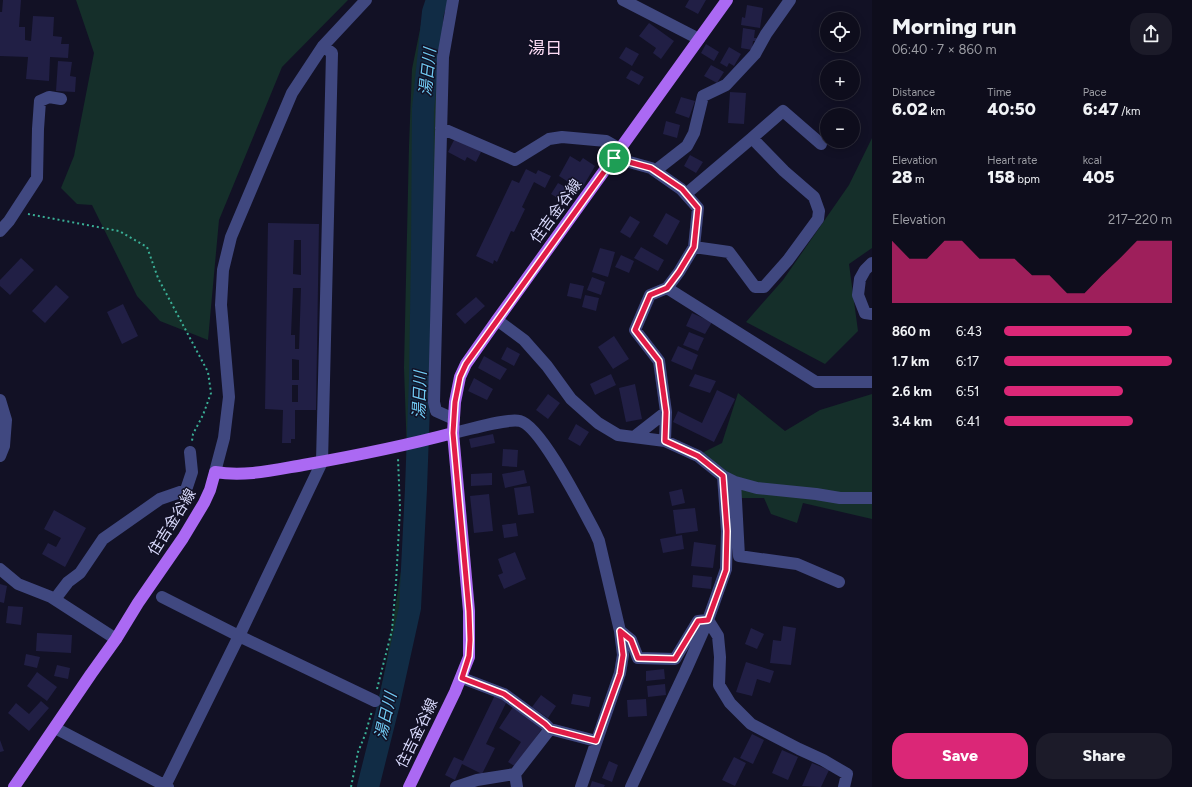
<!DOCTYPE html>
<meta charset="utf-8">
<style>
:root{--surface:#0e0d1c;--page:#1c1b29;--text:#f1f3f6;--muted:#9b9ca3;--line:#2e2d3b;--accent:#db2777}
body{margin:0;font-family:Figtree,"Noto Sans JP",sans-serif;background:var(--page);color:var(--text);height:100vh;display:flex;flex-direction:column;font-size:15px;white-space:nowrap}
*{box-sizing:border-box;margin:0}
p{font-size:13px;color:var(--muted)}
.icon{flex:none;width:22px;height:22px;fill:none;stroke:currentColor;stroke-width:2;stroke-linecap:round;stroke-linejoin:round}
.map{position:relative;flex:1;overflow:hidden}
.sheet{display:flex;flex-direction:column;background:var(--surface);width:320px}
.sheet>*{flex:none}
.fabs{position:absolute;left:820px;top:12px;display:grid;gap:8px}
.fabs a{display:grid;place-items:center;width:40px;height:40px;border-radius:50%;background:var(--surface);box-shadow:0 2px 10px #0003,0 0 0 1px var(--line);font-size:20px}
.pin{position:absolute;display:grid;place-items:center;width:34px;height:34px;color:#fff;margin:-17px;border:2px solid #fff;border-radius:50%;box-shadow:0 1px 4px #0007}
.round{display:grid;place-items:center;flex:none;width:42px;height:42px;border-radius:16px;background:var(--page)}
.headline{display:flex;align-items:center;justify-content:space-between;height:68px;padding:0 20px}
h1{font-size:22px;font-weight:800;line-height:30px}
.metrics{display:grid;grid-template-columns:repeat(3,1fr);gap:6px;height:68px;padding:4px 20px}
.metrics div{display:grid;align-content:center}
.metrics b{font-size:17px;font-weight:800}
.metrics small{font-size:11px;font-weight:400}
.metrics p{font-size:11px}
.chart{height:112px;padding:8px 20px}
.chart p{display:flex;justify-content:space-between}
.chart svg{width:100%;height:72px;margin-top:4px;fill:var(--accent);opacity:.7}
.cta{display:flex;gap:8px;margin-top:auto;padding:8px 20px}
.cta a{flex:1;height:46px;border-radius:16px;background:var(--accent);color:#fff;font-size:16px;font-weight:800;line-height:46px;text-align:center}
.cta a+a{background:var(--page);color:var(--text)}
ul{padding:0 20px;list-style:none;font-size:13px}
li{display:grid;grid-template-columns:64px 48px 1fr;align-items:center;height:30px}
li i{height:10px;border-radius:5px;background:var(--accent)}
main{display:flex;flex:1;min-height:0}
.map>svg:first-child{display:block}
</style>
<main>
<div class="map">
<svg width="872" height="787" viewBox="0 0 872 787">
<rect width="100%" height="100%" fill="#121125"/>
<path fill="#152f2a" d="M76,0H348L282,67L219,220L208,340L160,321L137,296L92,205L77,204L61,188L74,156L94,53Z
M426,0H448L439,29L437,199L430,307L427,410L422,467L423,521L418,604L400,692L376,787H360L386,665L402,565L407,454L404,368L409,146L412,69Z
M872,138V248L849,264L858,331L825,364L746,322L783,280L849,185Z
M738,393L785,431L820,410L872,394V519L803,503L797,523L771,514L764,498H742L702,453L722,443Z"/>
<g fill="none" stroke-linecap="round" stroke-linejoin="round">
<path stroke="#112c45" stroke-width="22" d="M368,787L389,703L410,608L416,489L420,378L422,252L423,109L433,12L437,0"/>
</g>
<path fill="#211f45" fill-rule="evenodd" d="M3,0H21L19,27H25V40L31,41L33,16L54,17L53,36L62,37L61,44H69L68,58L50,57L49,81L26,79L28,57L0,56V12H2Z
M689,0H706L698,14L685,7Z
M747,5L763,8L760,28L741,25L742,17L745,18Z
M649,23L674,41L661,59L653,53L656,48L639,36Z
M743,28L755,30L754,38H757L756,41H753L752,50L741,48Z
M706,44L719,52L714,61L701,53Z
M626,47L639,54L632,66L619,58Z
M729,47L741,54L734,66L729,63L727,67L720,63Z
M58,61L72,62L70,76L76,77L75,92L56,91Z
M711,65L724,72L717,83L704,76Z
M631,70L644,77L639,85L626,78Z
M730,92L746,93L744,124L728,123Z
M681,97L695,101L689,118L675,113Z
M666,121L680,125L677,138L663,134Z
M455,138L481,152L476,162L467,157L465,161L448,152Z
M690,155L703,162L696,173L684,166Z
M570,156L580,162L583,158L595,166L581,190L559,176Z
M526,169L536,174L538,170L551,176L545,188L534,182L522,207L525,209L514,232L511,231L497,262L494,260L493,264L476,256L512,180L519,183Z
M558,183L571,190L564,202L551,194Z
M666,213L680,221L667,245L653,236Z
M630,216L640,222L630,238L620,232Z
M268,223L319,224L316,410H295V439H291V443H282L283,410L265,409ZM294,240H301V275L293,274ZM293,288H301L299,349H295V335H291ZM292,359L299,360V380H292ZM292,385H298V402H292Z
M641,247L664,260L658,271L634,258Z
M600,248L615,252L608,277L592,272Z
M621,255L634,261L629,273L615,267Z
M21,258L34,270L10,295L0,286V280Z
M592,277L605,282L601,295L587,290Z
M570,283L584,286L581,299L567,296Z
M56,285L69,297L45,323L32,311Z
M585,295L599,298L596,311L582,307Z
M476,297L485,306L465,324L456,314Z
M123,304L138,336L122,344L107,312Z
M692,313L712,322L705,334L686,326Z
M689,332L704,338L698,351L683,345Z
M614,336L629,359L613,369L598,347Z
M678,346L698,355L692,370L671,361Z
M507,347L520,354L514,366L501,359Z
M484,356L507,369L500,380L478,368Z
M611,374L616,385L595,395L590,384Z
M695,374L716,381L710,393L689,386Z
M474,378L493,389L487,400L468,391Z
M635,384L642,419L626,422L619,388Z
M717,390L735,399L714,442L673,422L678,411L702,423Z
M548,394L560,403L548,419L536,410Z
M576,424L589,432L580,446L568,439Z
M493,434L495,443L471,448L469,439Z
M503,449L518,450L517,467L502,466Z
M524,470L527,483L505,488L502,474Z
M492,473V485L471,486V474Z
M530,486L534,513L518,515L514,488Z
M682,489L685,503L672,506L669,492Z
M489,494L493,531L474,533L470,496Z
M695,508L698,531L676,534L673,510Z
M54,510L86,528L65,567L42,554L48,543L56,547L61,538L44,529Z
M516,523L518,536L504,538L502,525Z
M682,535L684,549L663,553L660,539Z
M694,542L716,545L713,568L691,566Z
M515,552L526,579L504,589L498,575L503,573L498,559Z
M693,575L712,577L711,589L692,587Z
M0,584L7,586L4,603L0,602Z
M8,606L23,607L21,625L6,623Z
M783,626L796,628L791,665L770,663L773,640L781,641Z
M751,628L764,634L757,649L745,644Z
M37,633L72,635L71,653L36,651Z
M26,654L40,657L37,668L24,665Z
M746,662L774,671L770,683L757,679L752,696L736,692Z
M57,665L70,668L68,679L54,676Z
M664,669L665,679L646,681V671Z
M37,672L57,687L47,701L27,686Z
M665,684L666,695L648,697L647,686Z
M573,694L591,697L589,707L571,704Z
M495,695L507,701L486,744L495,748L482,774L462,764L455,780L445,775L454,757L463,761Z
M541,695L556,706L548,718L532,707Z
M646,699L647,716L628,717L627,700Z
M41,701L49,708L29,731L8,713L16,703L29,714Z
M513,707L543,727L516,767L508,762L521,742L499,728Z
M752,734L764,740L753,764L740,758Z
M0,740L4,751L0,752Z
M782,750L798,757L788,780L772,773Z
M734,757L746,763L735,786L722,780Z
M609,761L618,765L612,782L602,778Z
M812,763L829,770L821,787L802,786Z
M592,781L605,785L604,787H590Z"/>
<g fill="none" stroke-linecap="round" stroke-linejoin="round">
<path stroke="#3aaf96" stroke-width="2" stroke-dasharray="2 3" stroke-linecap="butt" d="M28,214L119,231L147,247L158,278L208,372L211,393L203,415L193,434L192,441
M377,689L392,630L396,583L400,509L398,458
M351,787L358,752L365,735L372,711"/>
<path stroke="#404880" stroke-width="12" d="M453,0L443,57L434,402L436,411L454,419
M623,0L699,39
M441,128L515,160L549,139L562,137L606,141L620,149
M752,138L783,111L821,144
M615,158L651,168L681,189L698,208L694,247L679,272L667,288L650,295L635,330L659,361L666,412L665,441
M655,171L687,146L694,133L703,96L726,85L755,54L766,34L790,0
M686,194L752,138L784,171L814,197L819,211L818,219L788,260L764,287H755L729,252L694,247
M0,231L9,221L37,178L38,129L40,101L49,97L61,99
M872,263L865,270L860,279L858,295L865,313L872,314
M667,288L816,382H872
M497,320L524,340L547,366L571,399L598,423L618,435L665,441L698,456L723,476L735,482L757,488L816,494L840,498H872
M0,400L6,420L4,446L0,456
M453,433C469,430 506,418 520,421C541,426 583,510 595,532L599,541L620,631L623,655L620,673L581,787
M634,437L666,412
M215,472L224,438L229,397L221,305L223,270L231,237L292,93L323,46L366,0
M735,482L739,556L797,564L839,582
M0,569L18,584L51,597L116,639
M162,597L239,636L375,701
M55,599L68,582L80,573L103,539L160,499L186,490L192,472L190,452
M708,620L718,636L720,657L719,685L730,703L751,724L799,749L823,760L847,774L844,787
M620,631L631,640L638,658L675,659L698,621L708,620
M462,678L504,694L545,724L550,729
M55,728L168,787
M515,774L550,729L596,741
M165,786L239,636L322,462L332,53L323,46
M456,787L477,780L515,774L517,787
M631,787L685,672L708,620L726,569L727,531L723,476"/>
<path stroke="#ab69f3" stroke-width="12" d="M14,787L91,674L116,639L138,603L183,538L204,503L210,490L215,472C245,477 274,470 303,465C354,456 404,446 453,433
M409,787L455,692L469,657V611L453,433L455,402L460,377L466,364L497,320L727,0"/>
</g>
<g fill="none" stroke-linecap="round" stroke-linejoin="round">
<defs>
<path id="route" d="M614,158L651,168L682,189L698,208L694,247L679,272L667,288L650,295L635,330L659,361L666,412L665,441L698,456L723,476L727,531L726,570L708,620L698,621L675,659L638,658L631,640L620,631L623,655L620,674L596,741L550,729L545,724L504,694L462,678L469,656L470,640L469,611L453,433L455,402L460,377L466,364Z"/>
</defs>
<use href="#route" stroke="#fff" stroke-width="8"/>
<use href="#route" stroke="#e11d48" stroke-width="5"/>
</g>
<g text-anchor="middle" stroke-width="3" stroke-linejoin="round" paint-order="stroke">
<g font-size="15" fill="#d9dafc" stroke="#121125">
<text transform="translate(556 211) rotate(-54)" y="5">住吉金谷線</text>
<text transform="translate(172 522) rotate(-58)" y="5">住吉金谷線</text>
<text transform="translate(417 733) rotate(-64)" y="5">住吉金谷線</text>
</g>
<g font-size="16" font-style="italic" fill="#70caf3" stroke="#121125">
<text transform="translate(427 72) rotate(-84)" y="6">湯日川</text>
<text transform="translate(419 395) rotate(-88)" y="6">湯日川</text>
<text transform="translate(385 716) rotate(-77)" y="6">湯日川</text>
</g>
<g font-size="17" fill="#fcdbf5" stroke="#121125">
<text x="545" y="54">湯日</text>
</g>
</g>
</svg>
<div class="fabs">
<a><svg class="icon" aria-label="locate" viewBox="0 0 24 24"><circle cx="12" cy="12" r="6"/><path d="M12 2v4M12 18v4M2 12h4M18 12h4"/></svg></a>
<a>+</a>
<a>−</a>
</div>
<div class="pin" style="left:614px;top:158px;background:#1e9e55"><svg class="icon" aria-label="arrive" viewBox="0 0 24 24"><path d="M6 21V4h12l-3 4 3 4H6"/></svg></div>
</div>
<section class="sheet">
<div class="headline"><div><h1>Morning run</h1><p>06:40 · 7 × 860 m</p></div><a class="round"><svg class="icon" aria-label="share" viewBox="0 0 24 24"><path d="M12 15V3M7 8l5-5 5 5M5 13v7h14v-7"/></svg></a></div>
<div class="metrics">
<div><p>Distance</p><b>6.02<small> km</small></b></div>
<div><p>Time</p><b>40:50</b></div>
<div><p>Pace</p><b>6:47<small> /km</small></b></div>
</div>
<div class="metrics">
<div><p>Elevation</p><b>28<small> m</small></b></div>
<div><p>Heart rate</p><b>158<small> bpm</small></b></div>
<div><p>kcal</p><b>405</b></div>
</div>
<div class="chart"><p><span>Elevation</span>217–220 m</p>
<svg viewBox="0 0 160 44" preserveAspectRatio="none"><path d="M0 44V6L10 17L20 17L30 6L40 6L50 17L60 17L70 17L80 27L90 27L100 38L110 38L120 27L130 17L140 6L150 6L160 6V44z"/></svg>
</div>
<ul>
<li><b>860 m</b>6:43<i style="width:76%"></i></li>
<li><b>1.7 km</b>6:17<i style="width:100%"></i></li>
<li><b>2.6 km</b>6:51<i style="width:71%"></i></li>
<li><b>3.4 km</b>6:41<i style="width:77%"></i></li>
</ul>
<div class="cta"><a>Save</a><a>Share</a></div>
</section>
</main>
